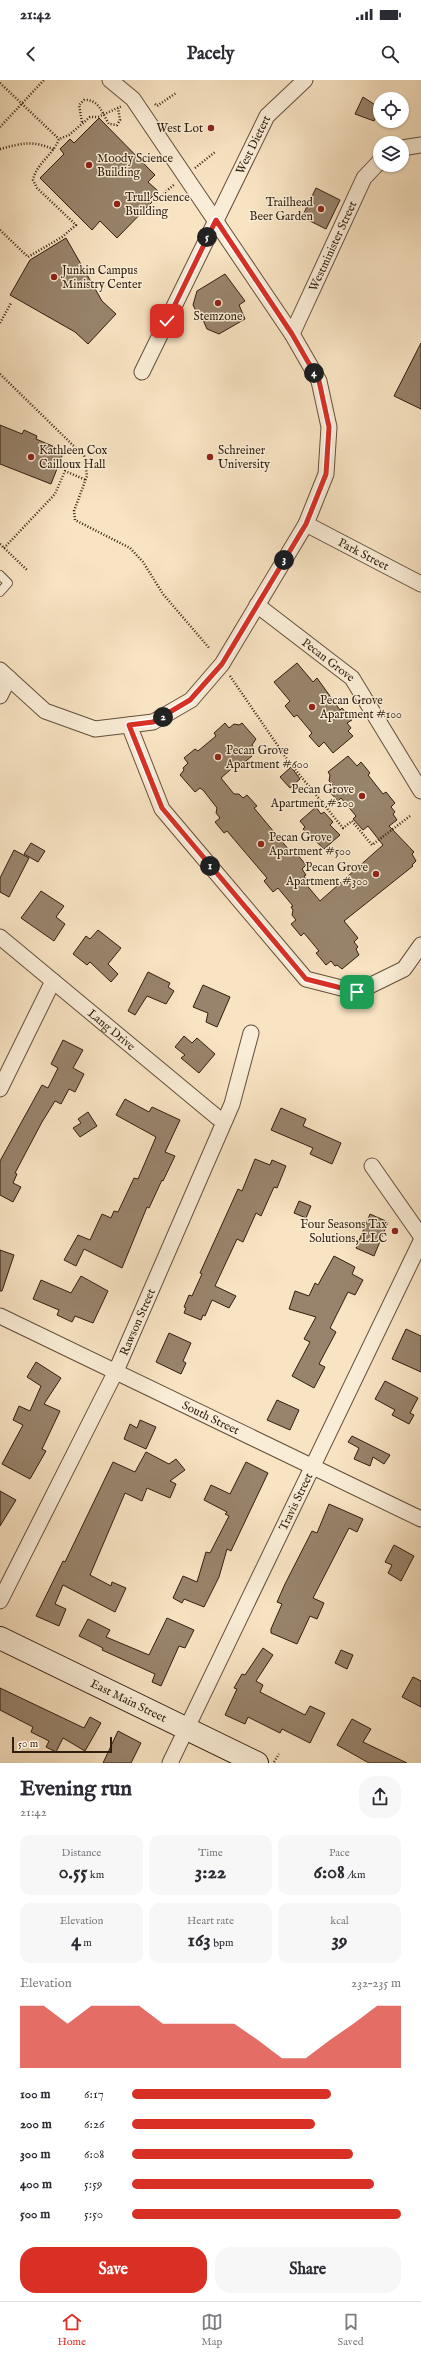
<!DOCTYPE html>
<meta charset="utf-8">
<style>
:root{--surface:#fff;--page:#f7f7f7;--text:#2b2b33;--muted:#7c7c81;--line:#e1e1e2;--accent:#d93025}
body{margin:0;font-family:"IM FELL English",serif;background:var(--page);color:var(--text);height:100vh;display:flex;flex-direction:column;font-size:15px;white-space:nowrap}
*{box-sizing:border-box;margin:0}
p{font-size:13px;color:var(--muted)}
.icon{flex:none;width:22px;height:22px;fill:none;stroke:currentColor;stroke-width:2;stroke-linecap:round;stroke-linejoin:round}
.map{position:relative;height:1683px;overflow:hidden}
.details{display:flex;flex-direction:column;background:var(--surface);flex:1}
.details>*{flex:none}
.tools{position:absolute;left:373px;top:12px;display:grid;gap:8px}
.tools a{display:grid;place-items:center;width:36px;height:36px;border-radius:50%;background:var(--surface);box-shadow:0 1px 3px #0004;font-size:20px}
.scale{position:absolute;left:12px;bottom:10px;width:100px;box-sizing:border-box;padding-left:4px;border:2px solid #311e0e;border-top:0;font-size:11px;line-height:14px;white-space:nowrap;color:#311e0e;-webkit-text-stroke:3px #faedd7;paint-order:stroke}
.pin{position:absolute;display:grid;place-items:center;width:34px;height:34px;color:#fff;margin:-17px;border-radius:8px;box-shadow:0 2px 6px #0006}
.km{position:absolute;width:20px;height:20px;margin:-10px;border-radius:50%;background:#222;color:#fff;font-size:11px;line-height:20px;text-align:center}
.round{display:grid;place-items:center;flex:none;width:42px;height:42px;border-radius:16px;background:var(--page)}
.overview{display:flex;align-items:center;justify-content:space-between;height:68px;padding:0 20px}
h1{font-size:22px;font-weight:700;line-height:30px}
.stats{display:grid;grid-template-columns:repeat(3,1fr);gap:6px;height:68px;padding:4px 20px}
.stats div{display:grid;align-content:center;border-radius:10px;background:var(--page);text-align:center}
.stats b{font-size:20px;font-weight:700}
.stats small{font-size:11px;font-weight:400}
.stats p{font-size:11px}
.chart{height:112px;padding:8px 20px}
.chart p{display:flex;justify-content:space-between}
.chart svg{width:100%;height:72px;margin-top:4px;fill:var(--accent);opacity:.7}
.cta{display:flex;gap:8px;margin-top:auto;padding:8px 20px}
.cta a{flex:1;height:46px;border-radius:16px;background:var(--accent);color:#fff;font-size:16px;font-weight:700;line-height:46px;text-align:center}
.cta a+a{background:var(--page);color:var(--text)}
ul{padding:0 20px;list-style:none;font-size:13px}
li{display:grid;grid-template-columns:64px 48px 1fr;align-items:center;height:30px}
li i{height:10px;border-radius:5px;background:var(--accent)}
.status{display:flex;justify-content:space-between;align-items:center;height:28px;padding:0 20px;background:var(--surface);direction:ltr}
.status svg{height:11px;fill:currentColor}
header{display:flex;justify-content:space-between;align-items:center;height:52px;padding:0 20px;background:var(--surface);font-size:18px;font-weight:700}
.menu{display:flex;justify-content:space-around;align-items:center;height:56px;border-top:1px solid var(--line);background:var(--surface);font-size:11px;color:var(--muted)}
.menu a{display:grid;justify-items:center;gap:2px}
.menu .selected{color:var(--accent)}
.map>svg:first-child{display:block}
</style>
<div class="status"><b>21:42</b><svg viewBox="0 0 49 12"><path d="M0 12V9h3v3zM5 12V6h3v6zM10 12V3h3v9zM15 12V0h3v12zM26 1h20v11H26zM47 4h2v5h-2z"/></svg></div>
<header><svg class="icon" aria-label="back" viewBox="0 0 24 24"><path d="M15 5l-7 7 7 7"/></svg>Pacely<svg class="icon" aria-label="search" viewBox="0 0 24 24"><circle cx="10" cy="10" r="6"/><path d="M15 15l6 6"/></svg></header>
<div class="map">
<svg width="421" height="1683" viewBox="0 0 421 1683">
<rect width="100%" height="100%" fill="#f8e3c2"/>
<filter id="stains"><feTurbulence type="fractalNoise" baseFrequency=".005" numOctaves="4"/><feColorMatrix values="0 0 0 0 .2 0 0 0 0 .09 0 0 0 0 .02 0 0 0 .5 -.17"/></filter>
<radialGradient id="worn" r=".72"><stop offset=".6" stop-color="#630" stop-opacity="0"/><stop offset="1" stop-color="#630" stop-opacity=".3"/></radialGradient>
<path fill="#98846c" stroke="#311e0e" d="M363,17L380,28L374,41L355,34Z
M99,38L155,95L148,102L158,111L149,120L152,122L117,158L100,141L92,150L40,98L64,74L60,69L70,59L74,63Z
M316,108L340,120L326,149L302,137Z
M66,158L102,221L116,234L88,264L75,252L10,215L30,180Z
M225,194L245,221L239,225L245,239L219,254L207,249L199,231L197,233L193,225L197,211Z
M421,263V329L394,316Z
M0,345L22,354L24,350L37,356L36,359L64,371L51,404L0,384Z
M297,583L313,602L317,598L340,630L342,628L352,640L347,643L351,648L348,651L353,656L333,673L324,662L319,667L309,656L312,653L297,635L294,637L285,626L290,621L274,602Z
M225,643L229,648L234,644L239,645L242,643L256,659L252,665L253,667L249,671L252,676L241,685L239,682L221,698L234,714H239L243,718L247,715L257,726L254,728L294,776L297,774L306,785L302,789L306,795L304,796L307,802L305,803L320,821L383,765L368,746L363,750L353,739L356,736L341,718L338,721L328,710L333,705L329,701L330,695L328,692L348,676L357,686L361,682L370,693L368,695L383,714L386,712L395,723L391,727L395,732L393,734L397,740L389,746L414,772L412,774L416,781L412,785L413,786L344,841L358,858L354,862L358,867L356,869L359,875L342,889L337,885L335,886L331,881L326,885L316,873L319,871L304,853L301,856L291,844L296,840L292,835L293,830L291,827L293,826L278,808L273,812L264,801L267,798L227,751L224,753L215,742L220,738L216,733L217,728L203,710L200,708L195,712L180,695L184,690L183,688L188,683L184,678L195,669L198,671L216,656L214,653Z
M291,687L300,699L290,708L280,697Z
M316,727L321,734L324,732L333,742L330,745L340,755L324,769L303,749L305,747L300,741Z
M31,763L45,771L38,782L24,774Z
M14,770L29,778L9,817L0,812V798Z
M41,811L64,826L56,837L65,844L54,861L21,838Z
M98,850L121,868L108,884L118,894L111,902L90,882L87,885L73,874L86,856L90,859Z
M148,892L170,903L168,907L174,911L166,924L147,916L135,935L128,931Z
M203,905L230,917L217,947L206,942L208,933L193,927Z
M184,956L192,963L197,958L215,974L199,993L181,978L185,975L175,967Z
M63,960L83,970L73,988L84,994L75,1012L69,1009L61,1024L55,1021L42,1042L15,1093L17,1094L13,1103L21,1107L13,1122L0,1115V1081L42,1005L48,1008L58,988L51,984Z
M125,1019L149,1032L152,1027L180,1040L165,1072L175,1076L163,1101L162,1100L149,1128L147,1127L122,1188L84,1169L76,1186L64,1180L78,1155L90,1160L102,1134L111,1138L114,1131L118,1132L134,1098L138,1099L156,1057L116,1035Z
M281,1028L306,1039L303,1046L341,1063L332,1084L310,1074L313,1068L271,1050Z
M88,1032L97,1046L80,1057L73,1048L81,1043L78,1039Z
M255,1079L270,1085L272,1080L286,1086L277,1108L274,1107L261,1136L256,1133L243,1162L237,1159L215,1206L236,1216L229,1228L212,1220L205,1236L203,1235L201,1240L184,1233L186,1228L184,1227L189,1215L192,1216L202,1194L200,1193L238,1109L242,1111Z
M299,1121L311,1126L306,1138L294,1133Z
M370,1134L388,1142L374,1176L356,1168Z
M0,1170L14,1175L2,1211H0Z
M334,1176L355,1187L352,1194L363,1200L355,1215L348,1212L330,1248L336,1252L319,1284L325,1287L314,1308L292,1296L310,1262L304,1259L316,1237L289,1229L295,1211L309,1216L315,1203L318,1205Z
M81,1196L108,1211L93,1243L75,1236L72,1242L57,1235L59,1230L33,1219L41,1200L71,1213Z
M406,1249L421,1256V1292L392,1279Z
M169,1253L191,1263L183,1281L186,1283L181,1294L156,1282Z
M36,1282L61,1298L44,1324L60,1331L42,1369L46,1371L30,1399L2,1384L23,1345L13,1340L19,1326L30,1331L41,1306L27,1297Z
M385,1301L418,1318L410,1333L414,1335L409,1344L392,1335L395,1330L375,1319Z
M277,1320L299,1330L290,1350L267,1340Z
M140,1340L156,1347L146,1369L124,1359L130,1344L137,1348Z
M352,1356L390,1375L384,1384L373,1377L370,1386L354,1379L359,1368L348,1362Z
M146,1372L169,1384L176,1379L185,1390L170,1401L176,1404L170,1418L147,1408L142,1421L125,1413L90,1495L111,1506L112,1502L126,1508L115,1532L63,1505L55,1524L66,1529L59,1546L36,1536L63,1481L65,1482L113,1382L135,1392Z
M246,1382L268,1393L231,1471L227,1469L219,1497L204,1527L184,1519L182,1523L173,1518L183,1496L197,1502L206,1472L210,1473L229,1436L225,1434L227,1432L204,1420L211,1405L230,1414Z
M0,1411L16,1420L0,1446Z
M329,1424L363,1439L357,1452L349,1448L313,1518L324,1523L317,1539L310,1536L297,1564L271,1553V1549L282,1524L277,1522L285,1504L312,1451L317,1453Z
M394,1465L414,1476L401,1501L388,1493L392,1485L385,1482Z
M167,1538L194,1550L185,1568L179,1566L161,1606L152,1602L155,1594L102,1570L103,1568L79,1556L88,1539L110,1550L106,1557L149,1575Z
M263,1568L273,1575L256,1601L263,1605L260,1612L305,1635L310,1626L325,1633L310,1663L282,1649L280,1653L248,1637L245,1644L225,1635L237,1609L234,1608L242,1594L245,1595Z
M341,1570L353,1575L347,1589L335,1583Z
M413,1597L421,1601V1627L402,1617Z
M0,1608L84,1648L90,1637L101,1643L85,1671L63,1658L56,1672L46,1667L49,1661L31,1652L33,1647L0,1630Z
M352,1639L371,1649L363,1662L407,1683H369L337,1665Z
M118,1651L141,1663L131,1683H103Z"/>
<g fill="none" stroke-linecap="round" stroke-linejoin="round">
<defs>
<path id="lane" d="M0,495L8,503L0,512"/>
<g id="street">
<path d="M402,68L421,65"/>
<path id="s1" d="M292,254L364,98L380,81"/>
<path id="s2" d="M142,292L267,36L305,0"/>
<path id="s3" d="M306,444L421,504"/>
<path id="s4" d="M257,525L352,598L421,711"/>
<path d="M0,590L45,631L95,649L153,642L191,620L222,584L306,444L326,394L329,347L319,301L292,254L133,19L110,0"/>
<path d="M0,616L9,598"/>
<path d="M129,645L162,729L306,899L357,912L404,889L421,865"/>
<path id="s5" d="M0,857L218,1038L225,1040"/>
<path d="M0,1009L53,901"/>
<path d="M372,1086L421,1156"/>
<path id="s6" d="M0,1236L421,1439"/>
<path id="s7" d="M0,1521L116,1291L232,1024L251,953"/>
<path id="s8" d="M170,1683L421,1161"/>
</g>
<g id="secondary">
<path id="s9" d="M0,1558L257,1683"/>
</g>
</defs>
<use href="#lane" stroke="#634f3b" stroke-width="10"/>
<use href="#street" stroke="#634f3b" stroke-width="17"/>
<use href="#secondary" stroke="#311e0e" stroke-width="24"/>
<path stroke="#311e0e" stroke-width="2.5" stroke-dasharray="1 2" stroke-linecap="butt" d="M0,3L59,59
M155,24L157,26L176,13
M82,42L79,25L84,20C99,19 102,33 109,44L117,45L120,40L118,28
M0,47L44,0
M0,69C23,63 33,60 55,70
M195,88L215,72
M159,117L175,104
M0,150L28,177L62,157L76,145L37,108L33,100C36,84 53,75 59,59L69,55L90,37H98L122,26
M0,243L11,223
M0,294L84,376L87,396L74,431L75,440L130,468L143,482L163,514L210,569
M0,464L28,491
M4,468L55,414L65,391L86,400
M230,596L289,682L343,748L352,741L372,765L410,736
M274,1682L279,1674"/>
<use href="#lane" stroke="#faedd7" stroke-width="8"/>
<use href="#street" stroke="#faedd7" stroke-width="15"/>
<use href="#secondary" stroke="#faedd7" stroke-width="22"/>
</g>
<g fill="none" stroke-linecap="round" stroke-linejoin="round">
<defs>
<path id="route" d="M167,241L216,140L292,254L319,301L329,347L326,394L306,444L222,584L190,620L153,642L129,645L162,728L306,899L357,912"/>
</defs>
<use href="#route" stroke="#fff" stroke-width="8"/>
<use href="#route" stroke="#d93025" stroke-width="5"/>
</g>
<g fill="#8f2418" stroke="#faedd7" stroke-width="1.5">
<circle cx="211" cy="48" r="4"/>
<circle cx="89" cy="85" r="4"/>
<circle cx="117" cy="124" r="4"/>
<circle cx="321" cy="129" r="4"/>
<circle cx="54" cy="197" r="4"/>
<circle cx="218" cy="223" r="4"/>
<circle cx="31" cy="377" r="4"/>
<circle cx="210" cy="377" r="4"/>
<circle cx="312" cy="627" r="4"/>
<circle cx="218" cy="677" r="4"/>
<circle cx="362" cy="716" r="4"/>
<circle cx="261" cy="764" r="4"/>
<circle cx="376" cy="794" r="4"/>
<circle cx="395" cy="1151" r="4"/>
</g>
<g text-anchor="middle" stroke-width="3" stroke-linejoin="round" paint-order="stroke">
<g font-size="12" fill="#311e0e" stroke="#faedd7" text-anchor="start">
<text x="203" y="52" text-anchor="end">West Lot</text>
<text x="97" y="82">Moody Science<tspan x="97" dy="14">Building</tspan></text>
<text x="125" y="121">Trull Science<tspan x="125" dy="14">Building</tspan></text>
<text x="313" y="126" text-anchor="end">Trailhead<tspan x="313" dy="14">Beer Garden</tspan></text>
<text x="62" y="194">Junkin Campus<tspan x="62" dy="14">Ministry Center</tspan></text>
<text x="218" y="240" text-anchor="middle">Stemzone</text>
<text x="39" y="374">Kathleen Cox<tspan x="39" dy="14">Cailloux Hall</tspan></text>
<text x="218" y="374">Schreiner<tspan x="218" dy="14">University</tspan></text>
<text x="320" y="624">Pecan Grove<tspan x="320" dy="14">Apartment #100</tspan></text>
<text x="226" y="674">Pecan Grove<tspan x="226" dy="14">Apartment #600</tspan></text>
<text x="354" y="713" text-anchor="end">Pecan Grove<tspan x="354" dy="14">Apartment #200</tspan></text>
<text x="269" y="761">Pecan Grove<tspan x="269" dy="14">Apartment #500</tspan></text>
<text x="368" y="791" text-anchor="end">Pecan Grove<tspan x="368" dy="14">Apartment #300</tspan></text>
<text x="387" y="1148" text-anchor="end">Four Seasons Tax<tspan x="387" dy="14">Solutions, LLC</tspan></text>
</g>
<g font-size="12" fill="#311e0e" stroke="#faedd7">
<text dy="4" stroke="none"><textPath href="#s2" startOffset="253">West Dietert</textPath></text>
<text dy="4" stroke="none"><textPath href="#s1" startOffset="97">Westminister Street</textPath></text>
<text dy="4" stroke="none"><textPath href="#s3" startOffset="65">Park Street</textPath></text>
<text dy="4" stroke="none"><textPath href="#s4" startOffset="90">Pecan Grove</textPath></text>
<text dy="4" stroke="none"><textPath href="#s5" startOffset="145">Lang Drive</textPath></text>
<text dy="4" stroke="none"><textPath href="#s7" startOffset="311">Rawson Street</textPath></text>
<text dy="4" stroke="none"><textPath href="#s6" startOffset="234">South Street</textPath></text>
<text dy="4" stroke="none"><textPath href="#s8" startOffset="290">Travis Street</textPath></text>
<text dy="4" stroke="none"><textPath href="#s9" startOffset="143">East Main Street</textPath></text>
</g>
</g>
<rect width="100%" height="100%" filter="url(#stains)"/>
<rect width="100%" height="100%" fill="url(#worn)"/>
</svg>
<div class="tools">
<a><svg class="icon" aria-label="locate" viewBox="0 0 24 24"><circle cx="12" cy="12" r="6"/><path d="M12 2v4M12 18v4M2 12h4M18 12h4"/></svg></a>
<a><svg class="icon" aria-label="layers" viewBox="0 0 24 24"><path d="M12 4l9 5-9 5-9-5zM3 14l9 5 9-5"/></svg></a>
</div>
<div class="scale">50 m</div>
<div class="pin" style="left:357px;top:912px;background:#1e9e55"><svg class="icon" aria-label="arrive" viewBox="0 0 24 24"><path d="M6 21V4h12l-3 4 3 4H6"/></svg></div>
<div class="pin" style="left:167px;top:241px;background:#d93025"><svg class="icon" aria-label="check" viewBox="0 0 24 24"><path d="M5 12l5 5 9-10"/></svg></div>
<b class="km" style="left:210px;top:786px">1</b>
<b class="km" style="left:163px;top:637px">2</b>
<b class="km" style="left:284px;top:480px">3</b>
<b class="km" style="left:314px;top:293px">4</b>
<b class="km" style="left:207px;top:157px">5</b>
</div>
<section class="details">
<div class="overview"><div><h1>Evening run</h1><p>21:42</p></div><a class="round"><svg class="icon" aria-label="share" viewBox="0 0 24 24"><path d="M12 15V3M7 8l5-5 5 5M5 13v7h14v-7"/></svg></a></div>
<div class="stats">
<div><p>Distance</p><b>0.55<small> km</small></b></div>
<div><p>Time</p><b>3:22</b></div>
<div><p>Pace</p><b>6:08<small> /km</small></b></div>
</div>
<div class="stats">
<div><p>Elevation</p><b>4<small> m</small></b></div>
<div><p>Heart rate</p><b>163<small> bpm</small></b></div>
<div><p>kcal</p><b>39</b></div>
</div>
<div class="chart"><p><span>Elevation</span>232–235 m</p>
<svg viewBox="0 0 160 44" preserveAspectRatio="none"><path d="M0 44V6L10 6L20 17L30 6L40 6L50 6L60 17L70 17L80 17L90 17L100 27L110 38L120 38L130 27L140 17L150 6L160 6V44z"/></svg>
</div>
<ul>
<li><b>100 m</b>6:17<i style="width:74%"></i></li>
<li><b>200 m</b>6:26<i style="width:68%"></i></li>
<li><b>300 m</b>6:08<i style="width:82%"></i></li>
<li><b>400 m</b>5:59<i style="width:90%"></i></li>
<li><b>500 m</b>5:50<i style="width:100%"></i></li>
</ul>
<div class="cta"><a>Save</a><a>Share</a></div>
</section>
<nav class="menu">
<a class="selected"><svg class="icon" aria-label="home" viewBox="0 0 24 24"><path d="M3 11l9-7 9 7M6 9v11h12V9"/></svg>Home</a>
<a><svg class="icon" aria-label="map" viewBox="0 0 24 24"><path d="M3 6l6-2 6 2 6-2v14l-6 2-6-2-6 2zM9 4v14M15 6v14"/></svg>Map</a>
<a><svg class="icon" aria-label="saved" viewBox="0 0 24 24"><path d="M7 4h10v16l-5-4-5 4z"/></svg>Saved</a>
</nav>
